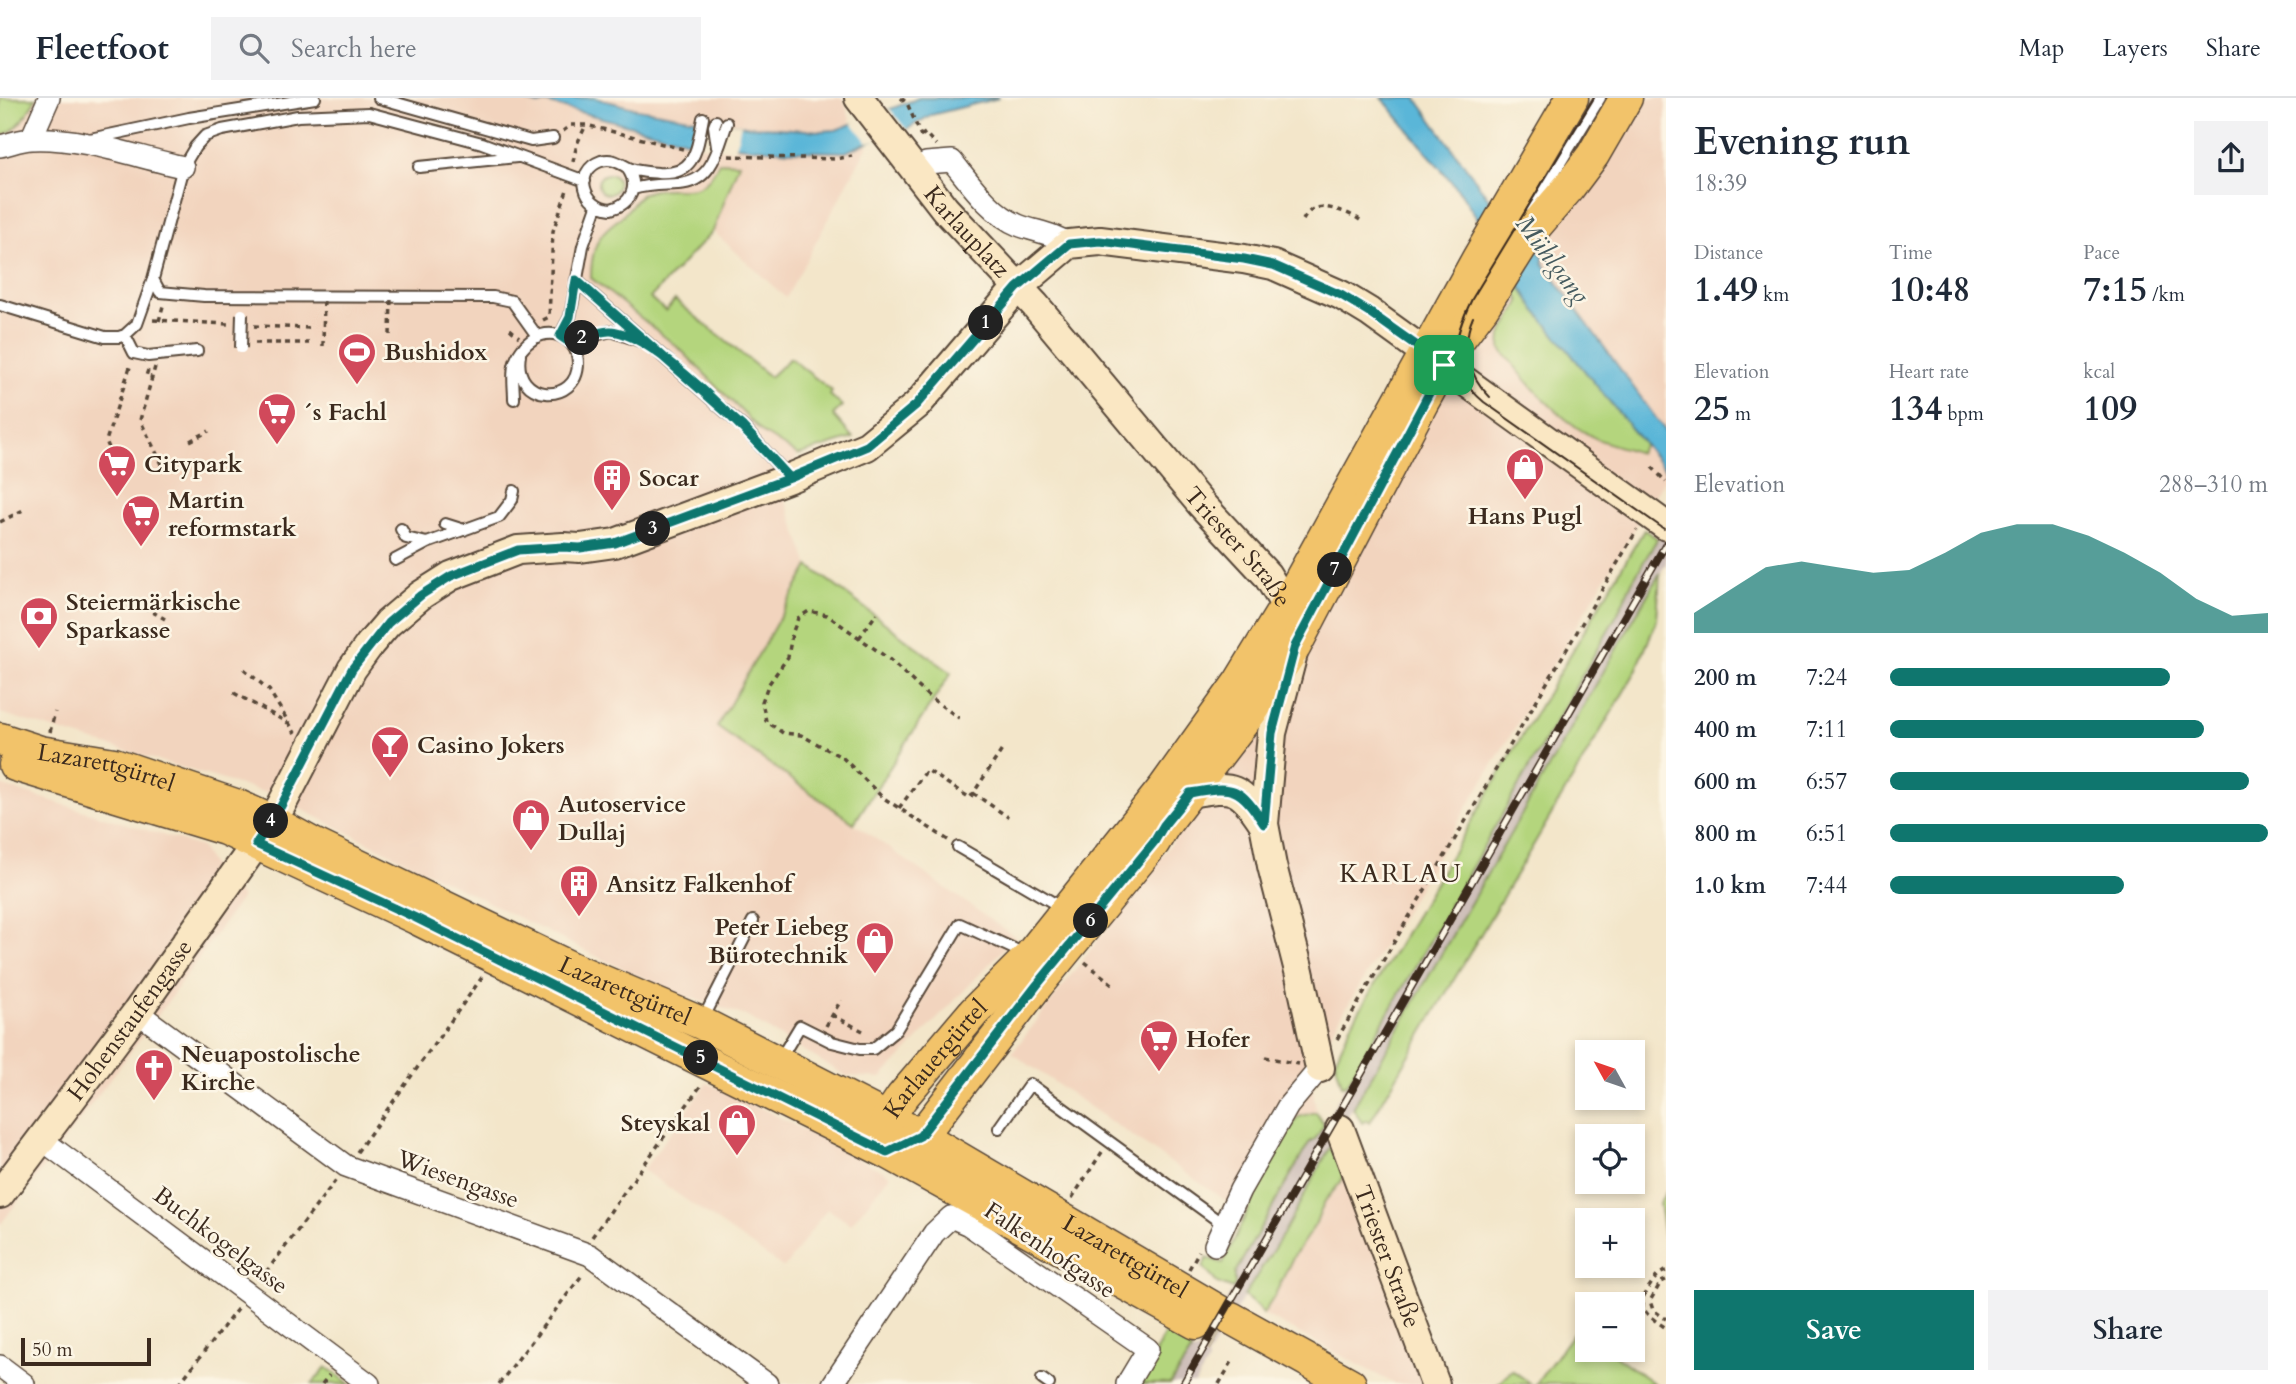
<!DOCTYPE html>
<meta charset="utf-8">
<style>
:root{--surface:#fff;--page:#f2f2f3;--text:#1f2937;--muted:#747a83;--line:#e0e1e3;--accent:#0f766e}
body{margin:0;font-family:Cardo,serif;background:var(--page);color:var(--text);height:100vh;display:flex;flex-direction:column;font-size:26px;white-space:nowrap}
*{box-sizing:border-box;margin:0}
p{font-size:23px;color:var(--muted)}
.icon{flex:none;width:38px;height:38px;fill:none;stroke:currentColor;stroke-width:2;stroke-linecap:round;stroke-linejoin:round}
.map{position:relative;flex:1;overflow:hidden}
.sheet{display:flex;flex-direction:column;background:var(--surface);width:630px}
.sheet>*{flex:none}
.needle{width:46px;rotate:310deg}
.buttons{position:absolute;left:1575px;top:942px;display:grid;gap:14px}
.buttons a{display:grid;place-items:center;width:70px;height:70px;border-radius:0px;background:var(--surface);box-shadow:0 4px 10px #0003;font-size:35px}
.scale{position:absolute;left:21px;bottom:18px;width:130px;box-sizing:border-box;padding-left:7px;border:4px solid #3b2a1e;border-top:0;font-size:19px;line-height:24px;white-space:nowrap;color:#3b2a1e;-webkit-text-stroke:5px #fcf5e5;paint-order:stroke}
.pin{position:absolute;display:grid;place-items:center;width:60px;height:60px;color:#fff;margin:-30px;border-radius:14px;box-shadow:0 4px 10px #0006}
.km{position:absolute;width:35px;height:35px;margin:-18px;border-radius:50%;background:#222;color:#fff;font-size:19px;line-height:35px;text-align:center}
.round{display:grid;place-items:center;flex:none;width:74px;height:74px;border-radius:0px;background:var(--page)}
.head{display:flex;align-items:center;justify-content:space-between;height:119px;padding:0 28px}
h1{font-size:38px;font-weight:700;line-height:52px}
.metrics{display:grid;grid-template-columns:repeat(3,1fr);gap:10px;height:119px;padding:7px 28px}
.metrics div{display:grid;align-content:center}
.metrics b{font-size:35px;font-weight:700}
.metrics small{font-size:19px;font-weight:400}
.metrics p{font-size:19px}
.chart{height:196px;padding:14px 28px}
.chart p{display:flex;justify-content:space-between}
.chart svg{width:100%;height:126px;margin-top:7px;fill:var(--accent);opacity:.7}
.cta{display:flex;gap:14px;margin-top:auto;padding:14px 28px}
.cta a{flex:1;height:80px;border-radius:0px;background:var(--accent);color:#fff;font-size:28px;font-weight:700;line-height:80px;text-align:center}
.cta a+a{background:var(--page);color:var(--text)}
ul{padding:0 28px;list-style:none;font-size:23px}
li{display:grid;grid-template-columns:112px 84px 1fr;align-items:center;height:52px}
li i{height:18px;border-radius:9px;background:var(--accent)}
header{display:flex;align-items:center;gap:42px;box-sizing:border-box;height:98px;padding:0 35px;background:var(--surface);border-bottom:2px solid var(--line)}
header strong{font-size:33px}
nav{display:flex;gap:38px;margin-inline-start:auto;font-size:24px}
.search{width:490px;height:63px;background:var(--page);display:flex;align-items:center;gap:18px;box-sizing:border-box;padding:0 24px;border-radius:0px;color:var(--muted);font-size:26px}
main{display:flex;flex:1;min-height:0}
.map>svg:first-child{display:block}
</style>
<header>
<strong>Fleetfoot</strong>
<div class="search"><svg class="icon" aria-label="search" viewBox="0 0 24 24"><circle cx="10" cy="10" r="6"/><path d="M15 15l6 6"/></svg>Search here</div>
<nav><a>Map</a><a>Layers</a><a>Share</a></nav>
</header>
<main>
<div class="map">
<svg width="1666" height="1286" viewBox="0 0 1666 1286">
<rect width="100%" height="100%" fill="#fcf5e5"/>
<filter id="ink" filterUnits="userSpaceOnUse"><feTurbulence type="fractalNoise" baseFrequency=".0143" numOctaves="2"/><feDisplacementMap in="SourceGraphic" scale="14" xChannelSelector="R" yChannelSelector="G"/><feConvolveMatrix kernelMatrix="1 2 1 2 8 2 1 2 1" color-interpolation-filters="sRGB"/></filter>
<filter id="wash" filterUnits="userSpaceOnUse"><feTurbulence type="fractalNoise" baseFrequency=".00686" numOctaves="4" result="noise"/><feDisplacementMap in="SourceGraphic" scale="28" xChannelSelector="R" yChannelSelector="G"/><feGaussianBlur stdDeviation="1.57" result="paint"/><feColorMatrix in="noise" values="0 0 0 0 0 0 0 0 0 0 0 0 0 0 0 0 0 1.4 0 .05"/><feComposite in="paint" operator="in"/></filter>
<g filter="url(#wash)">
<rect width="100%" height="100%" fill="#f3e6ca"/>
<path fill="#f2d4be" d="M36,0H843L851,24L868,47L786,200L713,133L738,65L719,64L715,74L701,89L674,93L657,92L641,96L623,118L603,135L591,180L681,252L763,335L798,357L780,387L809,468L717,629L1015,839L881,980L846,978L746,918L679,896L598,859L273,697L0,615V38L28,15Z
M1623,0H1666V379L1310,970L1316,1014L1335,1040L1425,1286H1395L1263,1216L1258,1209L1244,1198L1283,1136L1245,1116L1012,955L1186,726L1278,617L1349,455L1433,306Z
M0,687L201,749L216,775L242,799L148,931L0,1127Z
M707,985L767,1013L890,1077L851,1126L827,1111L784,1170L643,1072Z"/>
<path fill="#cfc0ba" d="M1666,428V465L1523,718L1340,1031L1283,1136L1207,1259L1208,1264L1195,1286H1170L1191,1254L1197,1253L1235,1187V1175L1309,1045L1316,1040L1448,805Z"/>
<path fill="#b4d57d" stroke="#78804e" stroke-width="2" d="M0,0H36C28,15 17,34 0,38Z
M719,64L739,65L713,133L650,200L666,213L675,202L770,279L790,260L832,293L830,297L842,308L833,317L853,340L798,357L763,335L681,252L591,180C591,164 593,145 605,133C611,126 619,122 625,115C631,109 637,98 644,95C676,82 700,108 719,64Z
M598 86a10 10 0 1 1 20 0a10 10 0 1 1-20 0Z
M1518,185L1536,213L1644,346L1639,355C1624,349 1605,346 1591,338C1554,318 1526,283 1500,250L1501,237L1520,204L1515,190Z
M1644,432L1657,440L1656,443L1632,484L1618,515L1453,802L1449,805V810L1347,986L1342,987L1335,962L1351,927Z
M809,468L951,575L854,725L717,629Z
M1660,475L1657,522L1636,573L1370,1024L1367,1022L1362,1025L1353,1010Z
M1316,1014L1324,1027L1316,1040L1309,1045L1235,1175V1187L1233,1191L1217,1185L1203,1169L1207,1160L1223,1165C1247,1116 1267,1064 1298,1019Z
M1335,1040L1345,1073L1341,1084L1325,1103L1315,1127L1293,1159L1274,1199L1263,1216L1258,1209L1244,1198L1283,1136Z
M1666,1095V1140L1664,1138L1659,1105Z
M1577,1230L1587,1238V1251H1606L1655,1286H1536Z
M1166,1234L1190,1249L1191,1254L1170,1286H1138Z
M326,1269L350,1286H312Z
M1512,1272L1531,1286H1498Z"/>
<path fill="#5ab6d8" stroke="#4a707b" stroke-width="2" d="M516,0H595L638,11L695,21L703,20L746,28L821,33L836,32L919,0H999L931,17L909,30L870,43L846,54L790,53L692,44L546,5L538,7Z
M1382,0H1416L1491,104L1543,158V165L1666,334V373L1536,213L1461,95Z"/>
<path fill="#f3e6ca" d="M890,11L907,32L890,39L867,44L852,25L864,18Z
M697,20L741,26L735,52L692,47Z"/>
</g>
<g filter="url(#ink)">
<g fill="none" stroke-linecap="round" stroke-linejoin="round">
<path stroke="#cec0a8" stroke-width="32" stroke-dasharray="32 16" stroke-linecap="butt" d="M1209,1232L1219,1238"/>
<defs>
<path id="lane" d="M379,0L531,43L553,40
M716,23L714,28L717,49
M90,41L189,20L315,0
M419,69L517,59
M627,70C640,88 631,106 611,111C583,109 573,73 601,63C614,59 621,67 631,71C640,74 649,74 658,75C696,78 697,50 703,20
M633,91C649,86 662,87 678,86C712,85 718,51 727,25
M1532,111L1600,0
M153,181L160,194L204,198L493,199L512,203L537,238
M576,182L743,329L788,378
M0,207L105,239H119L125,237L137,226L153,181L183,69L195,49L205,38L222,32L298,18L369,15L482,45L585,83
M125,237L134,255L148,258L197,253
M560,238L570,219L583,148L597,108
M569,244L611,233L640,243
M514,301C514,291 512,278 514,268C519,246 545,225 567,242C574,247 578,256 578,265C578,308 512,305 520,257
M445,426L464,432
M401,431L406,440L427,445
M395,462L427,445L499,419L512,402L514,393
M958,749L1064,811
M702,923L753,823
M780,961L800,928L832,944L860,951H873L896,932L960,826L1027,857
M999,1030L1030,986L1224,1127
M1042,1281L1049,1286"/>
<path id="street" d="M31,41L49,0
M0,48C10,46 22,41 32,41C83,39 133,58 183,69
M915,71L926,65L952,63C970,85 991,116 1018,127C1036,134 1053,135 1069,146
M137,914L346,1068L590,1157L767,1286
M41,1041L369,1286
M1215,1147L1240,1092L1288,1008L1320,970
M0,1268L24,1286
M833,1286L934,1135L951,1119L969,1127L1148,1251L1127,1286"/>
<g id="secondary">
<path id="s1" d="M859,0L945,111L1035,207L1201,406L1267,477L1286,508L1295,548L1272,635L1264,726L1272,768L1299,873L1320,970"/>
<path d="M1190,695C1234,687 1239,688 1264,726"/>
<path id="s2" d="M1340,1031L1435,1286"/>
<path id="s3" d="M0,1096L137,914L256,746L281,708L352,571L370,546L388,525L421,497L451,478L518,452L563,449L580,450L615,445L790,380L867,348L917,307L1017,190L1069,146L1100,143L1244,161L1273,167L1341,197L1369,214L1666,428"/>
</g>
<g id="primary">
<path id="s4" d="M0,641L40,654L114,666L238,708L271,723L315,747L571,870L701,925L921,1038L1220,1214"/>
<path d="M15,667L225,731L416,820L887,1054L1196,1225"/>
<path id="s5" d="M882,1039L887,1021L902,999L974,914L1029,859L1164,690L1239,585L1286,508L1479,159L1572,0"/>
<path d="M901,1047L921,1038L1037,887L1154,744L1164,727L1253,611L1295,548L1422,305L1455,246L1483,209L1528,137L1569,89L1593,57L1626,0"/>
<path d="M1231,1220L1350,1286"/>
</g>
</defs>
<use href="#lane" stroke="#574638" stroke-width="14"/>
<use href="#street" stroke="#574638" stroke-width="24"/>
<use href="#secondary" stroke="#574638" stroke-width="32"/>
<use href="#primary" stroke="#574638" stroke-width="35"/>
<path stroke="#574638" stroke-width="3.5" stroke-dasharray="5 5" stroke-linecap="butt" d="M901,0L907,5L921,38L918,40
M563,33L571,27H586L683,51
M921,38L925,35L936,47
M729,58L836,61L852,58
M573,64L577,46L586,27
M1303,122C1306,117 1309,112 1316,110C1328,107 1350,115 1360,122
M153,222L229,226
M543,222L549,219L553,133L568,89
M159,223L163,208
M254,228L309,230
M510,231L519,239
M255,245H309
M155,269L140,322L165,372
M148,272L146,278L151,279
M190,343L209,333
M109,350L106,343L131,266
M1652,369L1666,384
M0,424L25,411
M135,504L165,521
M859,540L877,515
M244,571L269,592L295,635
M234,595L288,625
M50,634L55,614
M973,695L1008,719
M899,710L927,672L970,700L1004,649
M948,742L882,699L843,660L801,637L783,635L766,623L762,604L768,587L788,559L792,536L798,520L809,513L827,517L889,561L928,598L959,620
M1085,864L1116,889
M832,917L863,933
M826,928L841,902
M1337,941L1637,432
M1265,959L1298,966
M357,1054L483,878
M1072,1100L1102,1054
M592,1139L702,986
M1189,1171L1199,1153
M1666,1173C1658,1175 1654,1182 1649,1189C1633,1211 1649,1218 1666,1230
M260,1182L336,1082
M1666,1182L1661,1184L1650,1203L1653,1212L1666,1221
M179,1286L238,1210
M322,1286L329,1277
M499,1286L583,1176
M1219,1286L1233,1262"/>
<use href="#lane" stroke="#fff" stroke-width="10"/>
<use href="#street" stroke="#fff" stroke-width="21"/>
<use href="#secondary" stroke="#fae7c3" stroke-width="28"/>
<use href="#primary" stroke="#f2c36a" stroke-width="32"/>
<path stroke="#3b2a1e" stroke-width="2" d="M1594,0L1472,201C1452,242 1445,271 1484,304L1664,431
M1473,219C1461,246 1468,278 1490,299"/>
<defs>
<path id="rail" d="M1183,1286L1666,446"/>
</defs>
<use href="#rail" stroke="#3b2a1e" stroke-width="8"/>
<use href="#rail" stroke="#fcf5e5" stroke-width="5" stroke-dasharray="16" stroke-linecap="butt"/>
<defs>
<path id="lane-bridge" d="M241,250L242,216"/>
</defs>
<use href="#lane-bridge" stroke="#574638" stroke-width="14" stroke-linecap="butt"/>
<path stroke="#574638" stroke-width="3.5" stroke-dasharray="5 5" stroke-linecap="butt" d="M390,237L391,199
M323,248L324,198"/>
<use href="#lane-bridge" stroke="#fff" stroke-width="10"/>
</g>
</g>
<g fill="none" stroke-linecap="round" stroke-linejoin="round" filter="url(#ink)">
<defs>
<path id="route" d="M1444,267L1369,214L1341,197L1273,167L1244,161L1100,143L1069,146L1017,190L916,307L867,348L790,380C756,344 659,237 611,233C599,232 581,241 569,244L560,238L570,219L576,182L743,329L790,380L615,445L580,450L563,449L518,452L451,478L421,497L388,525L352,571L281,708L256,746L416,820L887,1054L920,1038L1037,887L1154,744L1164,727L1190,695C1234,687 1239,688 1264,726L1272,635L1295,548L1444,267"/>
</defs>
<use href="#route" stroke="#fff" stroke-width="14"/>
<use href="#route" stroke="#0f766e" stroke-width="9"/>
</g>
<defs>
<symbol id="stadium-pin" viewBox="-11 -11 22 30"><path d="M0 17L-7.5 6A9.5 9.5 0 1 1 7.5 6Z" fill="#d1495b" stroke="#fcf5e5"/><path d="M0-5a6.5 5 0 1 0 0 10a6.5 5 0 1 0 0-10ZM-3.5-1.8h7v3.6h-7Z" fill="#fff"/></symbol>
<symbol id="supermarket-pin" viewBox="-11 -11 22 30"><path d="M0 17L-7.5 6A9.5 9.5 0 1 1 7.5 6Z" fill="#d1495b" stroke="#fcf5e5"/><path d="M-6-5.5h2.5l.6 2H6L4.5 2H-2.5L-4.4-4H-6ZM-1.5 3.2a1.3 1.3 0 1 0 .1 0ZM3 3.2a1.3 1.3 0 1 0 .1 0Z" fill="#fff"/></symbol>
<symbol id="shop-pin" viewBox="-11 -11 22 30"><path d="M0 17L-7.5 6A9.5 9.5 0 1 1 7.5 6Z" fill="#d1495b" stroke="#fcf5e5"/><path d="M-5-2.5h2.3a2.7 3.5 0 0 1 5.4 0H5L5.5 6h-11ZM-1.5-2.5h3a1.5 2.3 0 0 0-3 0Z" fill="#fff"/></symbol>
<symbol id="building-pin" viewBox="-11 -11 22 30"><path d="M0 17L-7.5 6A9.5 9.5 0 1 1 7.5 6Z" fill="#d1495b" stroke="#fcf5e5"/><path d="M-4-6H4V6H1V3H-1V6H-4ZM-2.5-4.3h1.7v1.8h-1.7ZM.8-4.3h1.7v1.8H.8ZM-2.5-1h1.7V.8h-1.7ZM.8-1h1.7V.8H.8Z" fill="#fff"/></symbol>
<symbol id="bank-pin" viewBox="-11 -11 22 30"><path d="M0 17L-7.5 6A9.5 9.5 0 1 1 7.5 6Z" fill="#d1495b" stroke="#fcf5e5"/><path d="M-6-4H6V4H-6ZM0-2.3a2.3 2.3 0 1 0 0 4.6a2.3 2.3 0 1 0 0-4.6Z" fill="#fff"/></symbol>
<symbol id="bar-pin" viewBox="-11 -11 22 30"><path d="M0 17L-7.5 6A9.5 9.5 0 1 1 7.5 6Z" fill="#d1495b" stroke="#fcf5e5"/><path d="M-6-5H6L.8 .8V4.5H3.5V6h-7V4.5H-.8V.8Z" fill="#fff"/></symbol>
<symbol id="church-pin" viewBox="-11 -11 22 30"><path d="M0 17L-7.5 6A9.5 9.5 0 1 1 7.5 6Z" fill="#d1495b" stroke="#fcf5e5"/><path d="M-1.2-6h2.4v3.5h3.3v2.4h-3.3V6h-2.4V-.1h-3.3v-2.4h3.3Z" fill="#fff"/></symbol>
</defs>
<g fill-rule="evenodd">
<use href="#stadium-pin" x="335" y="232" width="44" height="60"/>
<use href="#supermarket-pin" x="255" y="292" width="44" height="60"/>
<use href="#supermarket-pin" x="95" y="344" width="44" height="60"/>
<use href="#shop-pin" x="1503" y="347" width="44" height="60"/>
<use href="#building-pin" x="590" y="358" width="44" height="60"/>
<use href="#supermarket-pin" x="119" y="394" width="44" height="60"/>
<use href="#bank-pin" x="17" y="496" width="44" height="60"/>
<use href="#bar-pin" x="368" y="625" width="44" height="60"/>
<use href="#shop-pin" x="509" y="698" width="44" height="60"/>
<use href="#building-pin" x="557" y="764" width="44" height="60"/>
<use href="#shop-pin" x="853" y="821" width="44" height="60"/>
<use href="#supermarket-pin" x="1137" y="919" width="44" height="60"/>
<use href="#church-pin" x="132" y="948" width="44" height="60"/>
<use href="#shop-pin" x="715" y="1003" width="44" height="60"/>
</g>
<g text-anchor="middle" stroke-width="5" stroke-linejoin="round" paint-order="stroke">
<g font-size="24" fill="#3b2a1e" stroke="#fcf5e5">
<text dy="8" stroke="none"><textPath href="#s1" startOffset="172">Karlauplatz</textPath></text>
<text dy="8" stroke="none"><textPath href="#s1" startOffset="588">Triester Straße</textPath></text>
<text dy="8" stroke="none"><textPath href="#s4" startOffset="110">Lazarettgürtel</textPath></text>
<text dy="8" stroke="none"><textPath href="#s4" startOffset="677">Lazarettgürtel</textPath></text>
<text dy="8" stroke="none"><textPath href="#s3" startOffset="217">Hohenstaufengasse</textPath></text>
<text dy="8" stroke="none"><textPath href="#s5" startOffset="96">Karlauergürtel</textPath></text>
<text transform="translate(458 1081) rotate(20)" y="8">Wiesengasse</text>
<text transform="translate(221 1142) rotate(37)" y="8">Buchkogelgasse</text>
<text transform="translate(1050 1152) rotate(34)" y="8">Falkenhofgasse</text>
<text dy="8" stroke="none"><textPath href="#s4" startOffset="1244">Lazarettgürtel</textPath></text>
<text dy="8" stroke="none"><textPath href="#s2" startOffset="136">Triester Straße</textPath></text>
</g>
<g font-size="24" font-weight="bold" fill="#3b2a1e" stroke="#fcf5e5" text-anchor="start">
<text x="384" y="262">Bushidox</text>
<text x="304" y="322">´s Fachl</text>
<text x="144" y="374">Citypark</text>
<text x="639" y="388">Socar</text>
<text x="168" y="410">Martin<tspan x="168" dy="28">reformstark</tspan></text>
<text x="1525" y="426" text-anchor="middle">Hans Pugl</text>
<text x="66" y="512">Steiermärkische<tspan x="66" dy="28">Sparkasse</tspan></text>
<text x="417" y="655">Casino Jokers</text>
<text x="558" y="714">Autoservice<tspan x="558" dy="28">Dullaj</tspan></text>
<text x="606" y="794">Ansitz Falkenhof</text>
<text x="848" y="837" text-anchor="end">Peter Liebeg<tspan x="848" dy="28">Bürotechnik</tspan></text>
<text x="1186" y="949">Hofer</text>
<text x="181" y="964">Neuapostolische<tspan x="181" dy="28">Kirche</tspan></text>
<text x="710" y="1033" text-anchor="end">Steyskal</text>
</g>
<g font-size="26" font-style="italic" fill="#465b5f" stroke="#fcf5e5">
<text transform="translate(1553 161) rotate(53)" y="9">Mühlgang</text>
</g>
<g font-size="26" letter-spacing="2" fill="#3b2a1e" stroke="#fcf5e5">
<text x="1401" y="784">KARLAU</text>
</g>
</g>
</svg>
<div class="buttons">
<a><svg class="needle" viewBox="-14 -14 28 28"><path d="M0-13l5 13h-10z" fill="#e53935"/><path d="M0 13l5-13h-10z" fill="#747a83"/></svg></a>
<a><svg class="icon" aria-label="locate" viewBox="0 0 24 24"><circle cx="12" cy="12" r="6"/><path d="M12 2v4M12 18v4M2 12h4M18 12h4"/></svg></a>
<a>+</a>
<a>−</a>
</div>
<div class="scale">50 m</div>
<div class="pin" style="left:1444px;top:267px;background:#1e9e55"><svg class="icon" aria-label="arrive" viewBox="0 0 24 24"><path d="M6 21V4h12l-3 4 3 4H6"/></svg></div>
<b class="km" style="left:986px;top:225px">1</b>
<b class="km" style="left:582px;top:240px">2</b>
<b class="km" style="left:653px;top:431px">3</b>
<b class="km" style="left:271px;top:723px">4</b>
<b class="km" style="left:701px;top:960px">5</b>
<b class="km" style="left:1091px;top:823px">6</b>
<b class="km" style="left:1335px;top:472px">7</b>
</div>
<section class="sheet">
<div class="head"><div><h1>Evening run</h1><p>18:39</p></div><a class="round"><svg class="icon" aria-label="share" viewBox="0 0 24 24"><path d="M12 15V3M7 8l5-5 5 5M5 13v7h14v-7"/></svg></a></div>
<div class="metrics">
<div><p>Distance</p><b>1.49<small> km</small></b></div>
<div><p>Time</p><b>10:48</b></div>
<div><p>Pace</p><b>7:15<small> /km</small></b></div>
</div>
<div class="metrics">
<div><p>Elevation</p><b>25<small> m</small></b></div>
<div><p>Heart rate</p><b>134<small> bpm</small></b></div>
<div><p>kcal</p><b>109</b></div>
</div>
<div class="chart"><p><span>Elevation</span>288–310 m</p>
<svg viewBox="0 0 160 44" preserveAspectRatio="none"><path d="M0 44V37L10 29L20 21L30 19L40 21L50 23L60 22L70 16L80 9L90 6L100 6L110 10L120 16L130 23L140 32L150 38L160 37V44z"/></svg>
</div>
<ul>
<li><b>200 m</b>7:24<i style="width:74%"></i></li>
<li><b>400 m</b>7:11<i style="width:83%"></i></li>
<li><b>600 m</b>6:57<i style="width:95%"></i></li>
<li><b>800 m</b>6:51<i style="width:100%"></i></li>
<li><b>1.0 km</b>7:44<i style="width:62%"></i></li>
</ul>
<div class="cta"><a>Save</a><a>Share</a></div>
</section>
</main>
